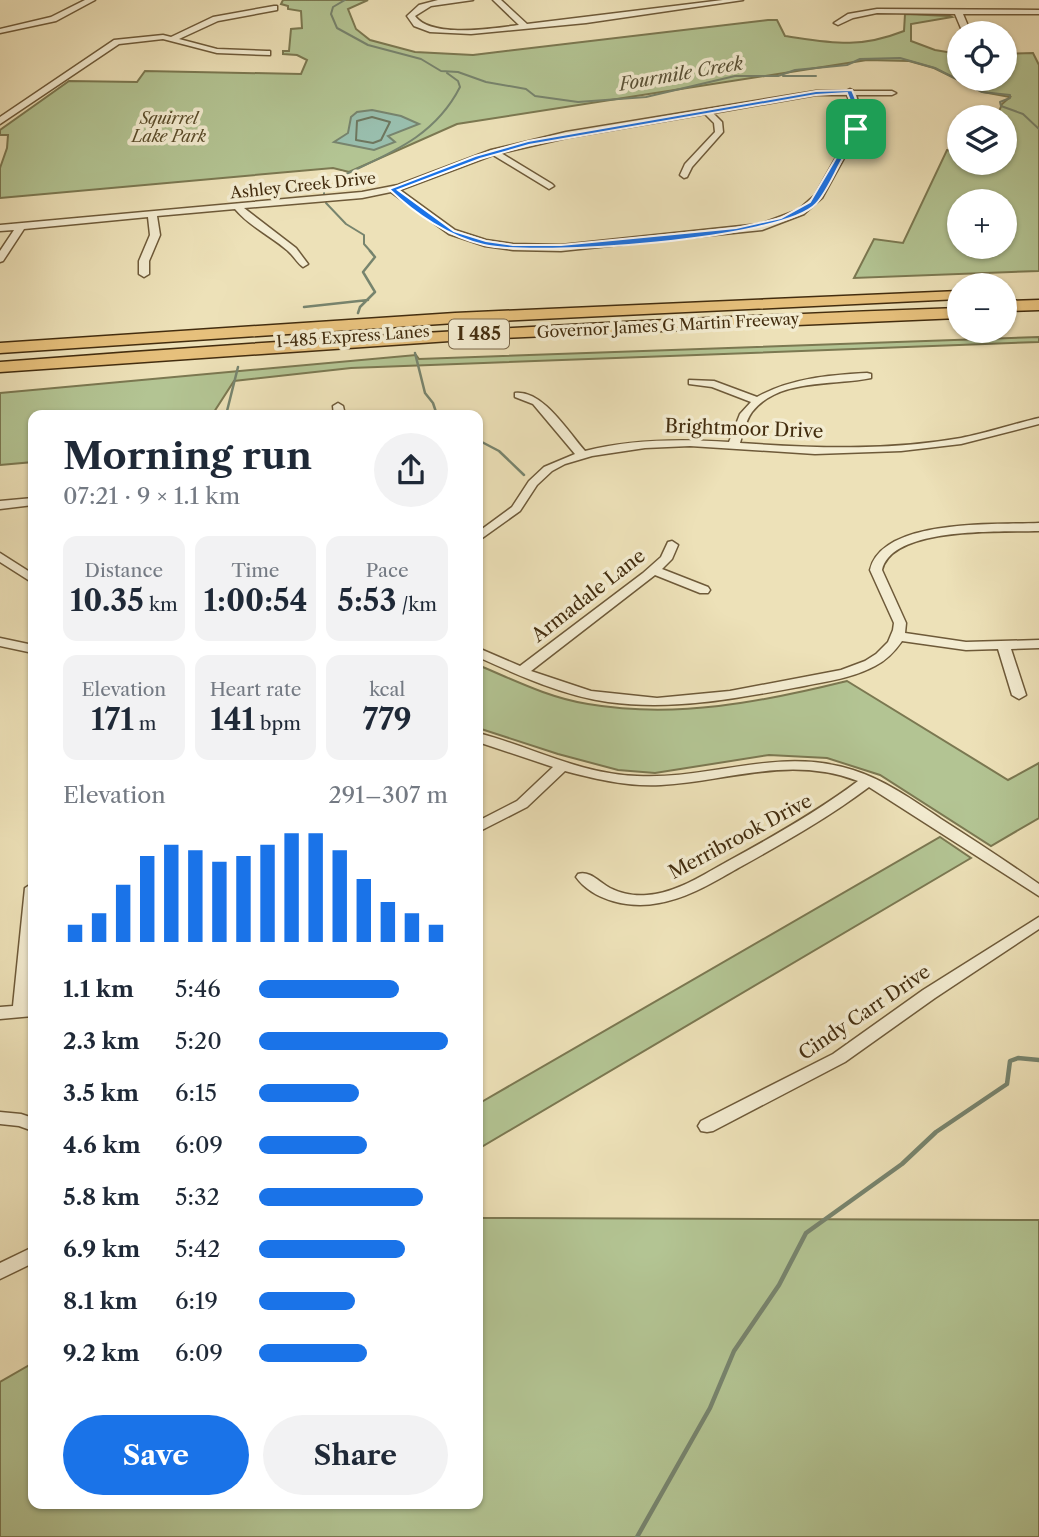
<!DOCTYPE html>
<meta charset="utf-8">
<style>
:root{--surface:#fff;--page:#f2f2f3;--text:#1f2937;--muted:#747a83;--accent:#1a73e8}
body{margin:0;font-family:"Libre Caslon Text",serif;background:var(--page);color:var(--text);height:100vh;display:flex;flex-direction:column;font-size:26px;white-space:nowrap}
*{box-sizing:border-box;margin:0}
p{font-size:23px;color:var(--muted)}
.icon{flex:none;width:38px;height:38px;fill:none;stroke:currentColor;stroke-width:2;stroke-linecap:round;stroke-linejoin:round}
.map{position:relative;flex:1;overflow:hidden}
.side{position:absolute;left:28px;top:410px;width:455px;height:1099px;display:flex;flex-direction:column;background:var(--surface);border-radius:14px;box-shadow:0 2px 5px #0004}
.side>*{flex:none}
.tools{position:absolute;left:947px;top:21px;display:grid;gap:14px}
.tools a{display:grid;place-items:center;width:70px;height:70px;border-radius:50%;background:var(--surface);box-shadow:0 2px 5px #0004;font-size:35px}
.pin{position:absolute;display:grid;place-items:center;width:60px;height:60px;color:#fff;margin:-30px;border-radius:14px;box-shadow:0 4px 10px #0006}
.round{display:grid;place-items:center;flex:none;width:74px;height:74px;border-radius:37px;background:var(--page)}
.overview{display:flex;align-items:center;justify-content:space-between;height:119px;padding:0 35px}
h1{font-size:38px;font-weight:800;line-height:52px}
.stats{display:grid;grid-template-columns:repeat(3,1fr);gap:10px;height:119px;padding:7px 35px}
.stats div{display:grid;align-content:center;border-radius:14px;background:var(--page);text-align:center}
.stats b{font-size:30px;font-weight:800}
.stats small{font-size:19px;font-weight:400}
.stats p{font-size:19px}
.chart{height:196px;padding:14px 35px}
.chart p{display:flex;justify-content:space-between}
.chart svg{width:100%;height:126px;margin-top:7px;stroke:var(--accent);stroke-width:6}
.action{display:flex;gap:14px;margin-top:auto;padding:14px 35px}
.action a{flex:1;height:80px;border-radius:42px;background:var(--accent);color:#fff;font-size:28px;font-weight:800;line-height:80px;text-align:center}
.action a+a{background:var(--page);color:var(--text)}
ul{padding:0 35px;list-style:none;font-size:23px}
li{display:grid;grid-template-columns:112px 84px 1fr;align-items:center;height:52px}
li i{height:18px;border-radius:9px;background:var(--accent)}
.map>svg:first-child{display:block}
</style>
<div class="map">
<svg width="1039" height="1537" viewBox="0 0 1039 1537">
<rect width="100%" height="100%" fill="#ede1b8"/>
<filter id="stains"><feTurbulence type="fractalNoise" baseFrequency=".00286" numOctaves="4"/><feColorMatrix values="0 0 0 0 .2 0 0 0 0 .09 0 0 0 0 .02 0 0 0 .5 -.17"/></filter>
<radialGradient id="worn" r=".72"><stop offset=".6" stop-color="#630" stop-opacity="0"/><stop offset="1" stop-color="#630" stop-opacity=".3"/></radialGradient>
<path fill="#b3c493" stroke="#7b7851" stroke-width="2" fill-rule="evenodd" d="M283,0H368L348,9L356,29L370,40L415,52L473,55L768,20H777L785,36C833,43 858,49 904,31L905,14L950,16L952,17L911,24V41L935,50L959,54V79H1004L1005,54L1033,53L1039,65V271L854,278L874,239L903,243L947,150L959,151V163H1004V117L998,114L1002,104L1010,97L983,92L934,68L909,61L867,60L457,124L349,172L333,168L0,198V168L7,148L8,135H0V130L69,81L137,82L145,71L301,74L307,60L297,55L283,54V51H289L291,29L302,28L301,11L288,9V6L281,4ZM959,201H1004V247H959Z
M1039,337V342L351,368L234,381L212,415H33V462L0,465V393L416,355L419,359Z
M478,665C514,680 549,698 588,704C676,719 762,702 847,681L1008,780L1039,763V818L991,846L880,775L827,758L769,755L655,773L618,770L558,754L478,728Z
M940,837L971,858L478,1149V1104Z
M478,1218L1039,1220V1537H0V1382L33,1363V1503H478Z"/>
<path fill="#99bead" stroke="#77846e" stroke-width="2" d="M372,110L401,116L419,124L388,136L395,142L374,150L334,142L348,133L351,117L357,112Z"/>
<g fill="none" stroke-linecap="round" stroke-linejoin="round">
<path stroke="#6e765e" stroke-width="2" d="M372,117L390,122L381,140L373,143L356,140L357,121Z"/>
<path stroke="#77846e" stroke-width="2" d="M345,0L333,7L331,14L337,28L368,45L421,59L441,71L458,72L486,82L526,89L535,96L578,102L646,97L735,76H778L795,70L847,65L860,59L900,58L935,68L982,92L1010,95V98L1000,102L1001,106L1023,114L1039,129
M783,76H816
M324,195V185C377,157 431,144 460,87L458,81L447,73
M326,203L346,224L364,235V244L372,253"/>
<path stroke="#77846e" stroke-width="2.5" d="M304,307L368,300
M358,313L360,307L375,292L363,272L375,257L370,251
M415,353L425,393L433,403L437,415
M226,415L238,367
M478,440L499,451L524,475"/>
<path stroke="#77846e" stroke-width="4.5" d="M637,1537L710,1408L734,1351L779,1285L806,1233L902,1164L936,1132L1007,1084L1010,1061L1018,1058L1039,1060"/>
<defs>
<path id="minor" d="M85,0H95L56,21L0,33V29L51,17Z
M438,0H473L431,6L415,16C432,39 494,28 519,25L493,0H501L527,24L723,0H743L586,23L471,34L430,32L414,26L407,16L419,5Z
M274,6H277V10L218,21L179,39L217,49L267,51H270V55L217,53L163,39L119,44L0,124V117L114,40L163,35L171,37L213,17Z
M877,9L1039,10V14H963L971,33H963L955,14L877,13L853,18L838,25L834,23L848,14Z
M850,89L854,91H892L896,93L892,95H856L860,108V129L822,198L804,214L762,230L561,251L513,250L485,246L449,234L391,192L362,198L244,208L296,248L308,264L303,267C297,263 294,256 288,251C271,236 250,227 235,209L157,216L160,235L149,261V274L144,277L139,274V261L150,235L148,217L24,229L3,261L0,262V251L14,230L0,231V225L362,192L398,185L491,150L566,132L816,91H846ZM816,95H847L852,108V129L815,195L798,210L760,224L561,245L513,244L486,240L455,230L400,190L493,155L549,189L554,186L552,184L501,153L566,138L705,114L714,123L715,132L685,164L680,175L684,178L687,177L692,167L723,132L722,122L713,113Z
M867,373L871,374V378C833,386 779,378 752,412C746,420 743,433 740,443C813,448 888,451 961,438C987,433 1013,424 1039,418V424L961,444L901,451L815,454L690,446L645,448L592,456L565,464L552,471L537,485L520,511L478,541V532L512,507L529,481L544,467L575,454L533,404L515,397V393C543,390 568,432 585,451C631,439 682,439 729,442L740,414L751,402L712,387L689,384V380L714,381L757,397C791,378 830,375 867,373Z
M338,403L343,406L345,415H334L333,406Z
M33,498V505L0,509V501Z
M1039,523V531C1002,532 892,526 882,570L906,623L905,633L966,642L1039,640V648L1011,649L1026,695L1019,699L1012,695L998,649L966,650L902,641C895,651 887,660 875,666C853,678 828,681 804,686C739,698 674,711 608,702C562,695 520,676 478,657V648L520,666L643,573L661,557L668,542L672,541L678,545L672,559L662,569L708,587L710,590L708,593H700L655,575L531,671L591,691L657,698L730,691L841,670L865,661L876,654L888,642L893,630L894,623L870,570C882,518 996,525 1039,523Z
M0,553L33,574V583L0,562Z
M0,638L33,645V653L0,646Z
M478,733C532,747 580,774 637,776C712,780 778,746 853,770C885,780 913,800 941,819C974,840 1007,862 1039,884V896L869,787C829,817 785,842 742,866C715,881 689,898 659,903C631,909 593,901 576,877L578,874C590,870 600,883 610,888C622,894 634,896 647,895C677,893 704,874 730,860C774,836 818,811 858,781C789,755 730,781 661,785C628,787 596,779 565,771L527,807L478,832V821L517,801L553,767L478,742Z
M33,883V966L30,1005L33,1004V1016L0,1019V1007L13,1006L25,888Z
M1039,917V929L935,998L845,1062L713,1131L707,1132L701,1131L698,1126L701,1121L833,1054L923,990Z
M0,1112L21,1114L33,1118V1131L19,1126L0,1124Z
M33,1247V1263L0,1279V1263Z"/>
<path id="highway" d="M959,291V299L455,323L0,353V343L455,313Z
M1039,300V310L1004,311V301Z
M959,308V318L479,339L0,372V362C319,337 639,319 959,308Z"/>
</defs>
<use href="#minor" stroke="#6e5a39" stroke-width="3"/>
<use href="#highway" stroke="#432d0f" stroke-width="3"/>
<use href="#minor" fill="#f3ecd1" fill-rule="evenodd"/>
<use href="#highway" fill="#e6c07c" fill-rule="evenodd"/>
</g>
<path fill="#1a73e8" stroke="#fff" stroke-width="2" fill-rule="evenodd" d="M852,90C866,120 858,131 843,158C835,172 827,192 816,204C782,240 535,257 484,245C449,237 415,214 389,189L475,156L528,141L816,91ZM847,93L853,108V129L810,202L781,218L736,228L561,245H513L486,241L454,231L398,190L480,159L529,145L816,95Z"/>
<g text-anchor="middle" stroke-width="7" stroke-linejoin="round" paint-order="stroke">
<g font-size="16" font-style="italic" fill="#594b29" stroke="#f3ecd1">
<text x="169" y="124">Squirrel<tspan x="169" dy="18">Lake Park</tspan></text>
</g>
<g font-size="16" fill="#432d0f" stroke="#f3ecd1">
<text transform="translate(303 185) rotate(-6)" y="6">Ashley Creek Drive</text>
<text transform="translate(668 325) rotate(-3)" y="6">Governor James G Martin Freeway</text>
<text transform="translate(353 336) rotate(-4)" y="6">I-485 Express Lanes</text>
</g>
<g font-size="18" font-style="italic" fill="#585136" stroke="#f3ecd1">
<text transform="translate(681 74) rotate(-10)" y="6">Fourmile Creek</text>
</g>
<rect fill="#f3ecd1" stroke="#786649" stroke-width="2" x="449" y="319.5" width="60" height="29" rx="5"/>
<g font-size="18" font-weight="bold" fill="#432d0f">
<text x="479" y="340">I 485</text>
</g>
<g font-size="19" fill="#432d0f" stroke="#f3ecd1">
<text transform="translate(744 428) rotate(2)" y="7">Brightmoor Drive</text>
<text transform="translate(588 595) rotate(-38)" y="7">Armadale Lane</text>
<text transform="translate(740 836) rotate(-28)" y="7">Merribrook Drive</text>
<text transform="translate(864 1012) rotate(-34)" y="7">Cindy Carr Drive</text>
</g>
</g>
<rect width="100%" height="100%" filter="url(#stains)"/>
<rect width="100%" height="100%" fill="url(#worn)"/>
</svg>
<div class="tools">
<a><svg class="icon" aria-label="locate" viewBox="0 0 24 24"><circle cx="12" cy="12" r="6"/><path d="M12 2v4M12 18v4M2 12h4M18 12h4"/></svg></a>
<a><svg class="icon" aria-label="layers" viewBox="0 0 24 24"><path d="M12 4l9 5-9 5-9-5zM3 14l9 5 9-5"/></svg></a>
<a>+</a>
<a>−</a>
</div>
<div class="pin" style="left:856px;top:129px;background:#1e9e55"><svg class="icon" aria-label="arrive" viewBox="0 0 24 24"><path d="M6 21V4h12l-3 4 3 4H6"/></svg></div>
<section class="side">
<div class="overview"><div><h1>Morning run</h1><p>07:21 · 9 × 1.1 km</p></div><a class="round"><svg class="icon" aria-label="share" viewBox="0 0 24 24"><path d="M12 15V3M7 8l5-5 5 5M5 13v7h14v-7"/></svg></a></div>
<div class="stats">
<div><p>Distance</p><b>10.35<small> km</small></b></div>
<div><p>Time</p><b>1:00:54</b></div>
<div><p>Pace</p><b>5:53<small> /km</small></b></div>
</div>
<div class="stats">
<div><p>Elevation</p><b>171<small> m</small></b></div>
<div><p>Heart rate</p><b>141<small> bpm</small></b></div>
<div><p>kcal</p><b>779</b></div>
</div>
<div class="chart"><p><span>Elevation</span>291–307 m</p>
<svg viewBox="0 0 160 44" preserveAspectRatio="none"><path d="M5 44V38M15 44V34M25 44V24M35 44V14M45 44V10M55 44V12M65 44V16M75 44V14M85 44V10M95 44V6M105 44V6M115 44V12M125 44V22M135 44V30M145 44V34M155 44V38"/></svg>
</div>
<ul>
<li><b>1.1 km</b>5:46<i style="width:74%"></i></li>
<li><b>2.3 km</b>5:20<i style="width:100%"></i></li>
<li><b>3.5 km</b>6:15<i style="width:53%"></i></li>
<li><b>4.6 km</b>6:09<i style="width:57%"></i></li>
<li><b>5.8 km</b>5:32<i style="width:87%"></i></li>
<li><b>6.9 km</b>5:42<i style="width:77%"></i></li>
<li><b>8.1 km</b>6:19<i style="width:51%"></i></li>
<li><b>9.2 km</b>6:09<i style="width:57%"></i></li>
</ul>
<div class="action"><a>Save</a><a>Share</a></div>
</section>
</div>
